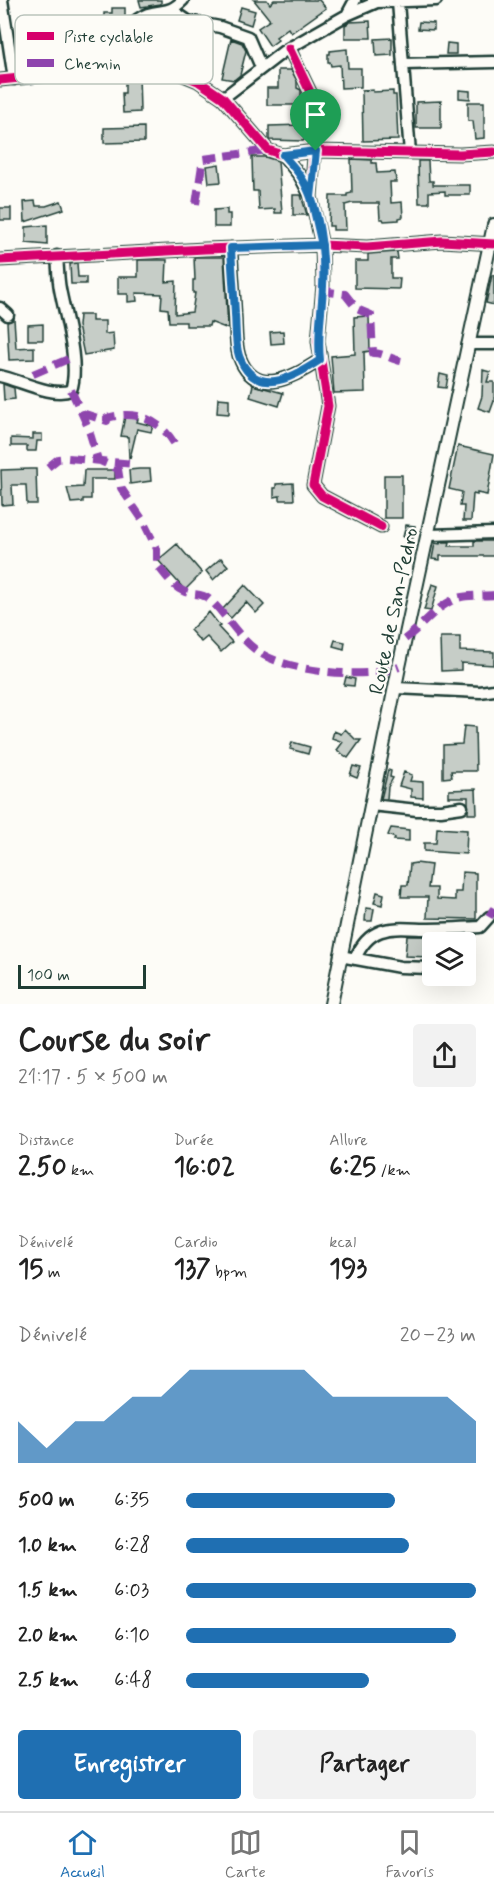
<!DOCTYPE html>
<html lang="fr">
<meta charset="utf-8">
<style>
:root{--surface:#fff;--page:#f2f2f2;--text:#222;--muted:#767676;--line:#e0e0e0;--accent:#1f6fb2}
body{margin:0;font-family:Mynerve,sans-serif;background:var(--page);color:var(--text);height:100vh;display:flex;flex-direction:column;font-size:22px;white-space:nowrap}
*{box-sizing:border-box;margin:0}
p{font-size:20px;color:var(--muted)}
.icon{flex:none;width:33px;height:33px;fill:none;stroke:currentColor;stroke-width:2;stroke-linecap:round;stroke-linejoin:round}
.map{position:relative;height:1004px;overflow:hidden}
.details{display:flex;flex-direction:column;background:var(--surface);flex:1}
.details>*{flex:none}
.controls{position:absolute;left:422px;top:932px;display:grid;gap:12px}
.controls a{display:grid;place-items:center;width:54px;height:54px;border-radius:6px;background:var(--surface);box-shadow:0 6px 24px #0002;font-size:30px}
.scale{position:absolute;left:18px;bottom:15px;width:128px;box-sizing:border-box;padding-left:6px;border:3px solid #1f3d34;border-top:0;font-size:16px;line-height:21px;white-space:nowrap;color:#1f3d34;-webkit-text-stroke:4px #fdfcf7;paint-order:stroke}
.pin{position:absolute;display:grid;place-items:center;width:51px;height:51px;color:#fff;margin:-62px -26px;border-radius:50% 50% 50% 0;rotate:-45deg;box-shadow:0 0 6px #0007}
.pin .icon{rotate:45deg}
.round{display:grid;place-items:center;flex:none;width:63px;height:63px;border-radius:6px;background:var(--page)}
.summary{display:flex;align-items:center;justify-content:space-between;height:102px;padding:0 18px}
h1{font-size:33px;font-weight:700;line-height:45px}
.metrics{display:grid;grid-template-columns:repeat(3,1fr);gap:9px;height:102px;padding:6px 18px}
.metrics div{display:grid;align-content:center}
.metrics b{font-size:26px;font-weight:700}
.metrics small{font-size:16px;font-weight:400}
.metrics p{font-size:16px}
.chart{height:168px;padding:12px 18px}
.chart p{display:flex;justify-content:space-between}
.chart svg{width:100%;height:108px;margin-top:6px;fill:var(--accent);opacity:.7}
.cta{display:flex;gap:12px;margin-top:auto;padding:12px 18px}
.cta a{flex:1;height:69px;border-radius:6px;background:var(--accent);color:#fff;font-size:24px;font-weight:700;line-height:69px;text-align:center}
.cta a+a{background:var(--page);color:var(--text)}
ul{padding:0 18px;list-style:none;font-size:20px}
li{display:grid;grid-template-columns:96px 72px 1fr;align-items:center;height:45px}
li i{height:15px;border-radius:8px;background:var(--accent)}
.tabs{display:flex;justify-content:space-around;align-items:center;height:84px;border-top:2px solid var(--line);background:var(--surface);font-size:16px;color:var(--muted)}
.tabs a{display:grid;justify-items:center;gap:3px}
.tabs .on{color:var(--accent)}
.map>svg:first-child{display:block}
</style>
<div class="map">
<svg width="494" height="1004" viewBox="0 0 494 1004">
<rect width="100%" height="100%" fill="#fdfcf7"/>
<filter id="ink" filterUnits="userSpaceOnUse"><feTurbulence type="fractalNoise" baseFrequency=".0167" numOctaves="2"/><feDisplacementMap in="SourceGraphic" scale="12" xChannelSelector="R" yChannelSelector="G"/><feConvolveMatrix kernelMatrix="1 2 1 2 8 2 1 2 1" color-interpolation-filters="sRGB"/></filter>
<g filter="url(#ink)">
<path fill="#c6cdc7" stroke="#1f3d34" stroke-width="1.5" d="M139,0H161V4L141,7Z
M254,0H267L270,4L274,0H319L326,8L291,33L288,28L276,37L278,40L270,46L258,28L270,20Z
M241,7L255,11L251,25L237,20Z
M112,8H125V21L122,23H104V13H112Z
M370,21L371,38H345V25L350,22Z
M419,22L434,23V30L418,29Z
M392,38V55L376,56L375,39Z
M231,39L242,43L246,51L240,75L234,80L222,78Z
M447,43L456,44V54H446Z
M347,49L348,68H361V87L341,88L340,65L331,66L330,62H328V54H330V51Z
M278,70H291L297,81V88L301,90V105H267V88H278Z
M139,74L140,112L123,113L122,93H125V75Z
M373,90V92L393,91V95H396L398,140L363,141L362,91Z
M459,90L470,91V99L459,98Z
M441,101V128H416V102Z
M468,102H484V138L475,139L473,121H468Z
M302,125L305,139L303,141L269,140V126Z
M144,127V142L104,143V128Z
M252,157H265L278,161L282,213H275V209L259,210L258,191H253Z
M351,159L372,160V163H376L377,173L395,172L396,182H390L391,203L402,202L403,217L399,218V220L384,221L383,219H380L379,203H352L345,205L346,230H333V226H329L330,196H347V194L352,193Z
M418,161H428L429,181H433V185H470V195H445V191L429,192V203H419Z
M219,164L221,182L209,183L207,166Z
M293,195H301L307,215H293Z
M35,201L36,206H46L61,201L64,209L25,222L24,202Z
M0,208H11V220H0Z
M227,209V214H230V227H214V210Z
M47,225V245L26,243V227Z
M397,252L398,259H391V278H400L399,289L355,288V261H368V254Z
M194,257H224L228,329L210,322L209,326H186V322H169L168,309L161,308L162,294L136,293L137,301L128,302V294H118V277H138V260H167L166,282L176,281L175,314L192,312L195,293H193V280H195Z
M77,263L78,277H86V284H71L70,264Z
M492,275H494V305L486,303Z
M79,315H92V321H105V334L113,333L114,350L84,355L78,326Z
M369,316L370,351L364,352L365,392L334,393L331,356L355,354L354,317Z
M14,319L16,348L34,347V359L9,360L7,322Z
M43,324V340H28V325Z
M283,331L284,343L271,344L270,332Z
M483,370L490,372L487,382H494V401L490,412L478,408L482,396Z
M440,374L448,376L446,388L438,387Z
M3,384L14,388L15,399L4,400Z
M253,385L283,393L279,406L250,397Z
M218,398L229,399V414L217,413Z
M125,416L138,419L137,422L153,426L151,432L137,429L130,458H129L128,437L121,436Z
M33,434H42V441H37L36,451H27V446H11V438L33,439Z
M458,446L494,454L487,495L477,493V495L473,494L471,521H463L464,506H460L462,492L449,489Z
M30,469H36L37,504H27L26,485H12L13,504L2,505L1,470Z
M139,469H150L151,481L130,484L129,470Z
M84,470H115V479H91V499H83V502L71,503L67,488L83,487Z
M384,475H402V518H384Z
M293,483L294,500H280V496L274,497V488H276V484Z
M406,525L415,526L413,538L403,537Z
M474,541H494V556H440V560L432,559L435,543L440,544L441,542H450L449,546H474Z
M177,544L202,573L185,590L158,560Z
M221,558L228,566L213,580L206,571Z
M432,584L438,586L431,611L424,610Z
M245,585L264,605L256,613L246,602L231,618L222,610Z
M209,612L220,626L218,627L232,642L221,652L207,637L201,642L190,630Z
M440,637H460V651L494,652V665L461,663V670L441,671Z
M335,640L345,642L344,649L333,646Z
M346,677L355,679L354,686L344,685Z
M464,726L475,727L476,771H451L452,777L443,778V745L462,744Z
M345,729L356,740H361L348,758L337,750L343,742L332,738L334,731L341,734Z
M292,742L310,747L308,754L290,749Z
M353,766L361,768L357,778L350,775Z
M388,770L391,771L390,777L393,778L388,787L387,799H381Z
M404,772L412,775L410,781L423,782V798L411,797V789L399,786Z
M476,789L477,814H468V797H449V790Z
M391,828L409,830V841L394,840L395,838L388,835Z
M437,828L467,830L466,854L424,851V843H436Z
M416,863L431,865L428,888H437V899L455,900V892H461L462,872L476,873V919L427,918L428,897H401L402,885H408L410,864Z
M377,892L384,894L382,905L374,903Z
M366,908L374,909L372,921H365Z
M462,935L475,936L474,945L461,942Z
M407,936H430L429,957L405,956Z"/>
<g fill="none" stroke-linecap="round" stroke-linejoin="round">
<defs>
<path id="minor" d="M2,0L14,79
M373,0L377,2L436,0
M398,2L410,153
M172,10L188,21L220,27L248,37L261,67
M347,15L355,0
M289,48L312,96L317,116L311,197L322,245L323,285L318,341L328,406L313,485L322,496L381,527
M403,64L494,62
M119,68C118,61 117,55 117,48C118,34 135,19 148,14C165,9 169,14 183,0
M0,80L139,66L169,69L198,81L223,98L268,150L283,155L316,151L460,154L494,152
M223,98L284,51L347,15L377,2
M283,155L300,176L311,197
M231,248C232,270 234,292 235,314C236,327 235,343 239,356C254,399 293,378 320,360
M0,260L205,249L322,245L367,247L442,241L494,244
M0,308L8,315
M468,344H494
M0,376C19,380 53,398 71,390C80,365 65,316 60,289C58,278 58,267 57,256
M429,535L494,533
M396,688L480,692L494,690
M371,805L417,810H441L462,807
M340,956L400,967L430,968
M355,959C370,924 392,928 424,929C443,929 462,928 480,927L489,917"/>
<path id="major" d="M331,1004L399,667L494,225"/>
</defs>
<use href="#minor" stroke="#1f3d34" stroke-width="15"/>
<use href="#major" stroke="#1f3d34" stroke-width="16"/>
<use href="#minor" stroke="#fdfcf7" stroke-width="10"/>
<use href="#major" stroke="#fdfcf7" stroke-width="12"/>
<path stroke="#8e44ad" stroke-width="8" stroke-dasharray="15 8" stroke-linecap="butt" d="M196,204L203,159L268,150
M323,285L329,292L345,294L357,309L371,315L373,353C383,353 391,359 401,361
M33,374L73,357
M71,390L88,427L98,460L118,469L121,488L142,519L157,549V565C164,573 173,587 183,591C192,596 201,592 209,599C226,614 237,636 256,650C284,672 366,680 399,667
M82,413L107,421V418C137,409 162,420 177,448
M48,467L58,459L68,458L135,464
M405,639C422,626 436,607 455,599C463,595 484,596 494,595
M489,917L494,908"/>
<defs>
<path id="cycleway" d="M289,48L312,96L317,116L311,197L322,245L323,285L318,341L328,406L313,485L322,496L381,527
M0,80L139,66L169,69L198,81L223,98L268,150L283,155L316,151L460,154L494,152
M0,260L205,249L322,245L367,247L442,241L494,244"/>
</defs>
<use href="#cycleway" stroke="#fdfcf7" stroke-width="13"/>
<use href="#cycleway" stroke="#d6006c" stroke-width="9"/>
</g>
</g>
<g fill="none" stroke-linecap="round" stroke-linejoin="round" filter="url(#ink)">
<defs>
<path id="route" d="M316,151L311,197L322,245L231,248C232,270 234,292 235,314C236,327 235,344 239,356C255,399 293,378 320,360C317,334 322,311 323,286C325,252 319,205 301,177C296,169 289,162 283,155L316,151"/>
</defs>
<use href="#route" stroke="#fff" stroke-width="12"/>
<use href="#route" stroke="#1f6fb2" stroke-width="8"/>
</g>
<g text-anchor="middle" stroke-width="4.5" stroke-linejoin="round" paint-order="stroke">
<g font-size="21" fill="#1f3d34" stroke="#fdfcf7">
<text transform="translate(393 611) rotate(-78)" y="7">Route de San-Pedro</text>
</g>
</g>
<rect x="15" y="15" width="198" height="69" rx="9" fill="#fdfcf7" stroke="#bac3bc" stroke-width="1.5"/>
<rect x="27" y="32" width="27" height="8" fill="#d6006c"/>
<rect x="27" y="59" width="27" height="8" fill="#8e44ad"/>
<g font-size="16" fill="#1f3d34">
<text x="64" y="42">Piste cyclable</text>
<text x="64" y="69">Chemin</text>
</g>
</svg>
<div class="controls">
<a><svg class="icon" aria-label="layers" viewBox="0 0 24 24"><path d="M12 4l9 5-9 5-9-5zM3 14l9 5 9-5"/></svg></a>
</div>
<div class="scale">100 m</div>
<div class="pin" style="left:316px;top:151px;background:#1e9e55"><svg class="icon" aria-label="arrive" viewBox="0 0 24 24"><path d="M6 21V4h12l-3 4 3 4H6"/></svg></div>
</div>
<section class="details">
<div class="summary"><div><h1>Course du soir</h1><p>21:17 · 5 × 500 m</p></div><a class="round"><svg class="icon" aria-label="share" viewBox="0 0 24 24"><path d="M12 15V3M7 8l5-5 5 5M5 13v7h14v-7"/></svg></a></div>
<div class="metrics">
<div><p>Distance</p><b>2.50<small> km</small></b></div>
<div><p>Durée</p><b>16:02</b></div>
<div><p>Allure</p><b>6:25<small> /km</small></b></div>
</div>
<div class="metrics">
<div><p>Dénivelé</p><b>15<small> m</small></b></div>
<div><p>Cardio</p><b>137<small> bpm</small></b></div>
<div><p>kcal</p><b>193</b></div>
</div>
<div class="chart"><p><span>Dénivelé</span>20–23 m</p>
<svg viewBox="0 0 160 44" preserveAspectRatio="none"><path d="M0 44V27L10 38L20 27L30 27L40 17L50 17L60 6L70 6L80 6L90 6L100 6L110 17L120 17L130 17L140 17L150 17L160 27V44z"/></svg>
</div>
<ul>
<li><b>500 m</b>6:35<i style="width:72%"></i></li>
<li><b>1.0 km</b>6:28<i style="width:77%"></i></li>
<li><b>1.5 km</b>6:03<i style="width:100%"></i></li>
<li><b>2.0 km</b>6:10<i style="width:93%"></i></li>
<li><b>2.5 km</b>6:48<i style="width:63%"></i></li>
</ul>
<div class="cta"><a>Enregistrer</a><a>Partager</a></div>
</section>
<nav class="tabs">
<a class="on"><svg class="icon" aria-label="home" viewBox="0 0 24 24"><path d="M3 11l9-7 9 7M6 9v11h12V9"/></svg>Accueil</a>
<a><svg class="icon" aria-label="map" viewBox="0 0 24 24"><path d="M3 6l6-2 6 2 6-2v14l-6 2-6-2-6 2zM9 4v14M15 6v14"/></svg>Carte</a>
<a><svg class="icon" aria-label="saved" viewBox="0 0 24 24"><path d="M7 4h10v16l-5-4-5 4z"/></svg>Favoris</a>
</nav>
